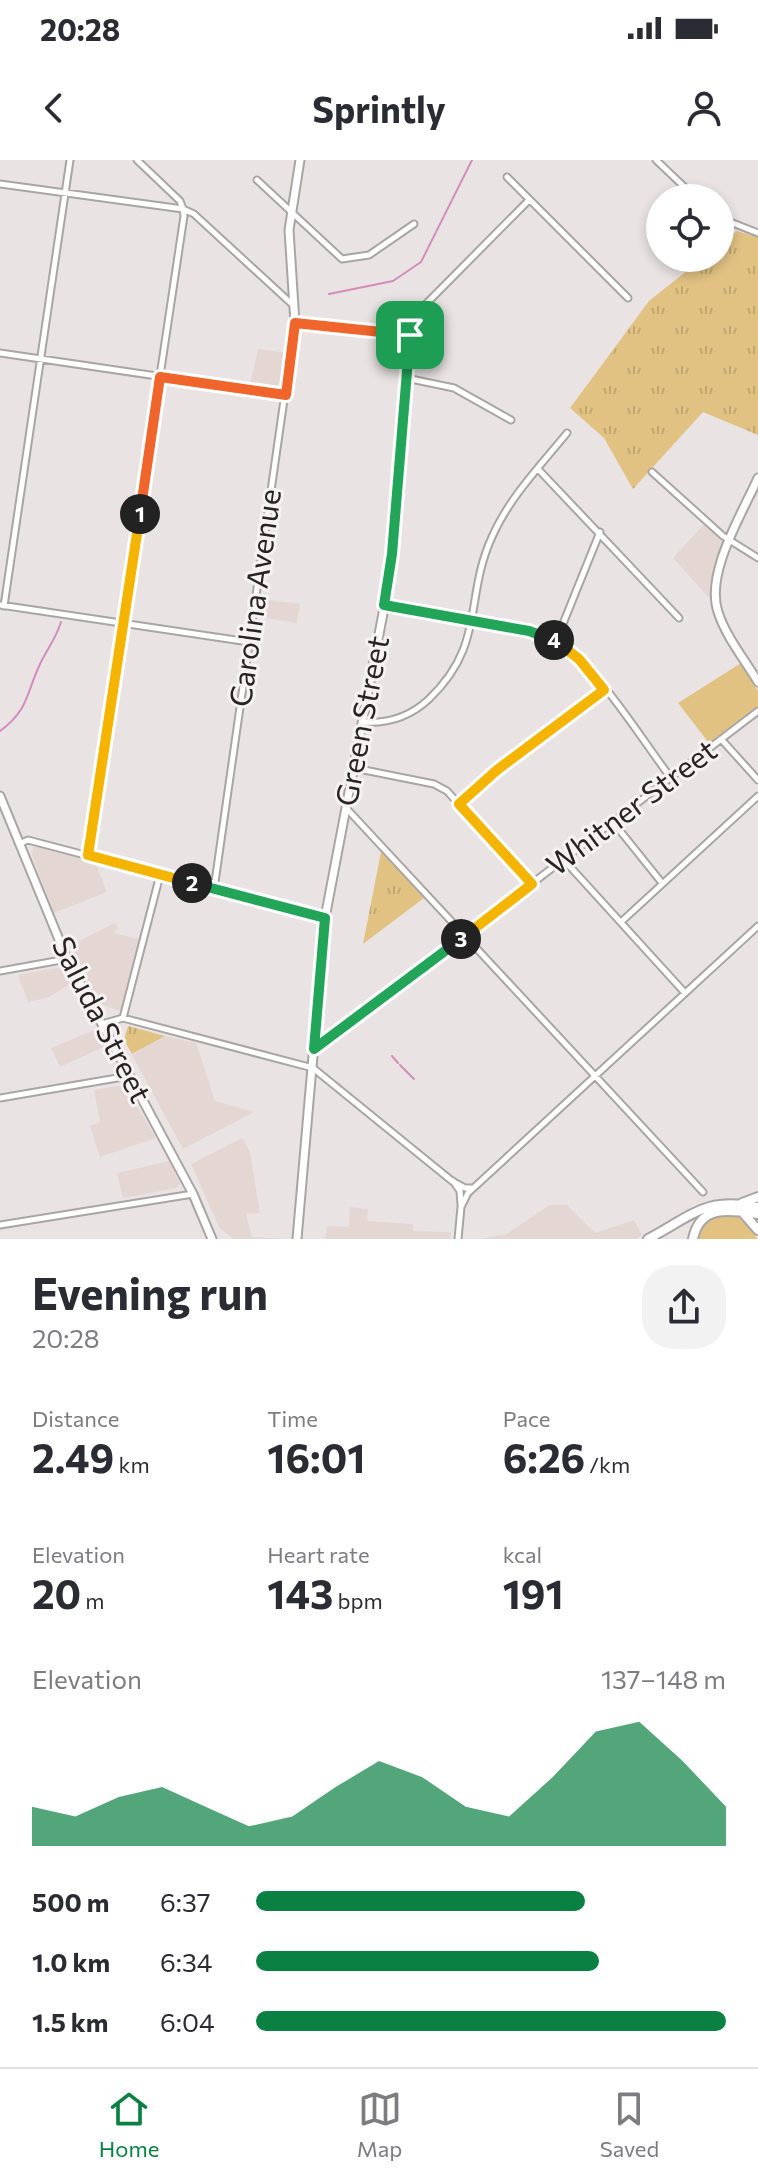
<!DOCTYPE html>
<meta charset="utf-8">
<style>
:root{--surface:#fff;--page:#f2f2f3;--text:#2b2b33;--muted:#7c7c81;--line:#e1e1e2;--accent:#0b8043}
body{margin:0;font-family:Commissioner,sans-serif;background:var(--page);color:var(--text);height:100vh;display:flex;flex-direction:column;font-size:30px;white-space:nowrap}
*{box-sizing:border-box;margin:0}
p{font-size:26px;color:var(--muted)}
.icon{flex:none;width:44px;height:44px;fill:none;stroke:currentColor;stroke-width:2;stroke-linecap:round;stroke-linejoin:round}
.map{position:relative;height:1079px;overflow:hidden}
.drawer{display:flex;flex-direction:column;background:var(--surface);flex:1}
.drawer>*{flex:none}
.buttons{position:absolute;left:646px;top:24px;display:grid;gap:16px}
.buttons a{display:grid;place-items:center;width:88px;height:88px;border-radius:50%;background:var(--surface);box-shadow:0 4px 12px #0003;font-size:40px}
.pin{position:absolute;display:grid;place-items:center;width:68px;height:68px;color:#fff;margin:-34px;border-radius:16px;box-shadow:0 4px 12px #0006}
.km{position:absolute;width:40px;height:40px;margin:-20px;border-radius:50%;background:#222;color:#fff;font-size:22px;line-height:40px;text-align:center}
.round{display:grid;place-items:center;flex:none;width:84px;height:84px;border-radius:32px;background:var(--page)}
.head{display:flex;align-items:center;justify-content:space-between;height:136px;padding:0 32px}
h1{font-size:44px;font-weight:700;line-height:60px}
.figures{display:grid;grid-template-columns:repeat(3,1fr);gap:12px;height:136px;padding:8px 32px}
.figures div{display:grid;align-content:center}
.figures b{font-size:40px;font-weight:700}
.figures small{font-size:22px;font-weight:400}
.figures p{font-size:22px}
.chart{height:224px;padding:16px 32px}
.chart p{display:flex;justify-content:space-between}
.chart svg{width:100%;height:144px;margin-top:8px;fill:var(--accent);opacity:.7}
ul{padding:0 32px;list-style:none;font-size:26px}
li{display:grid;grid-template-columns:128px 96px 1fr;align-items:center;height:60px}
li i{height:20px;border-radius:10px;background:var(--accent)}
.status{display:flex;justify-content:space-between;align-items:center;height:56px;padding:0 40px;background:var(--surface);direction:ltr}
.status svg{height:22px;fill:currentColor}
header{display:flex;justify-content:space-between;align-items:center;height:104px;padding:0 32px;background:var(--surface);font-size:36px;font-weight:700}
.tabs{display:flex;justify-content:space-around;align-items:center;height:112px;border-top:2px solid var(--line);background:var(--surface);font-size:22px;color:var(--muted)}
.tabs a{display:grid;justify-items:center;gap:4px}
.tabs .selected{color:var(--accent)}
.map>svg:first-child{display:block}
</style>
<div class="status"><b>20:28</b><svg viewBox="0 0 49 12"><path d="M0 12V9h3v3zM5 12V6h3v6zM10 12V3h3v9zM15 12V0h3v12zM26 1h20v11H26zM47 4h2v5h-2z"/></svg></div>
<header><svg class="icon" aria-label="back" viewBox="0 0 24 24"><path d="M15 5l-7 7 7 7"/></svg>Sprintly<svg class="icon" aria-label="person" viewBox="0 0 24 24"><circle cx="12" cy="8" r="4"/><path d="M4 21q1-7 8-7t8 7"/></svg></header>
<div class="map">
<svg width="758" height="1079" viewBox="0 0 758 1079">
<defs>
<pattern id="park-tufts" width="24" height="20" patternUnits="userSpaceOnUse" patternTransform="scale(2)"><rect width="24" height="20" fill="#e2c283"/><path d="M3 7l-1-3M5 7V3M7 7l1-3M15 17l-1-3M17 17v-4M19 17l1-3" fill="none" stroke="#c2a771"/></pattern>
</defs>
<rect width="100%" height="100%" fill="#e9e4e3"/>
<path fill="#e4d6d3" d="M258,189L288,193L281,229L250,225Z
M704,364L723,383L714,406L710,439L673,398Z
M261,439L300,444L297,463L259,457Z
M40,686L94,700L107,732L54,753L32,696L33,688Z
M115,763L118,769L113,773L139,779L120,851L100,844L69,786Z
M61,807L72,823L49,837L28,842L18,815Z
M97,869L106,886L60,907L51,888Z
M165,876L196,883L215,941L254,952L183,989L132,895Z
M124,925L156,978L100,997L90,966L100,962L94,930Z
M242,978L250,992L260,1053L246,1054L252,1077L292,1079H233L219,1067L191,1004Z
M169,1001L180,1023L177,1028L123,1038L117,1013Z
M549,1045H567L595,1073L634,1060L642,1075L636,1079H479L507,1074Z
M350,1047L368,1049L367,1061L413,1064V1071L451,1072L450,1079H325L327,1066L349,1067Z"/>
<path fill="#e2c283" d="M741,503L758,531V546L709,583L678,543Z
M736,1053L747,1060L757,1079H696C703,1058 716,1055 736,1053Z"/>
<path fill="url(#park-tufts)" d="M737,71L758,77V275L703,252L633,329L604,278L570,248L649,141L703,98H720V84Z
M381,692L424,738L363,784Z
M128,866L165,876L132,894L124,880Z"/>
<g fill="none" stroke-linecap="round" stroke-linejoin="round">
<path stroke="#d38cbd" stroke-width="2" d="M329,134L393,121L421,102L472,0
M0,571C30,549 26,532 41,502C48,488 56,478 61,462
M392,896L398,903
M400,905L414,919"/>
<defs>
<path id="street" d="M137,0L180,41L183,49L194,54L294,146
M656,0L696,38
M507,17L628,138
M257,20L342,99L369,95L414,64
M0,24L183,49L184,56L88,695
M720,58L758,73
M410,175L420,150L529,40
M0,193L286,235
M406,218L454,228L511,260
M538,309L679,458
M652,312L723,376L758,398
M0,445L249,482
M384,445C430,453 520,460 558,482C597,506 642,580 671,618
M4,446L70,0
M556,481L600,372
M362,562C388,564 410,557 429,539C486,485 464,438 492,377C509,338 540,306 567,273
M721,579L758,620
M354,608L434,624L447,631L532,724
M459,644L497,610L604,530
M347,649L703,1032
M613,662L662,723
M19,684L28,680L325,758
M564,700L685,833
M214,729L295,163
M621,762L758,636
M0,811L67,799
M123,858L313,908L452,1021L465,1028H472
M102,864L123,858L160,715
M315,889L758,551
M0,938L129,916
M453,1021L460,1031L461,1045
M0,1065L193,1034
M458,1079L461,1047L468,1033L758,766"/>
<path id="secondary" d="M758,318C742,354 705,413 718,452C726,477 745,500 758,522
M0,636L67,799L193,1034L212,1079
M297,1079L325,758L388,427L410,175L295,163L289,70L300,0"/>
<path id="primary" d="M742,1043L758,1037
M744,1054L758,1070
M648,1079C693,1055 705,1037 758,1047
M693,1079C700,1044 730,1050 758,1054"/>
</defs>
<use href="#street" stroke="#a9a5a4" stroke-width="9"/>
<use href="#secondary" stroke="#a9a5a4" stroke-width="11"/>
<use href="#primary" stroke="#a9a5a4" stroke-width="12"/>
<use href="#street" stroke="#fff" stroke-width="5"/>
<use href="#secondary" stroke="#fff" stroke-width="7"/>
<use href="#primary" stroke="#fff" stroke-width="8"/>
</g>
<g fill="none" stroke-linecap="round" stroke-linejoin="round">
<defs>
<path id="split-1" d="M140,354L160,217L286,235L295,163L410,175"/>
<path id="split-2" d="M140,354L88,695L192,723"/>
<path id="split-3" d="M192,723L325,758L314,889L461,779"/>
<path id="split-4" d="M461,779L532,724L459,644L497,610L604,530L579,499L554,480"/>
<path id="split-5" d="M410,175L392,394L384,445L529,471L554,480"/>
</defs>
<use href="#split-1" stroke="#fff" stroke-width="16"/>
<use href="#split-2" stroke="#fff" stroke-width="16"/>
<use href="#split-3" stroke="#fff" stroke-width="16"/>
<use href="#split-4" stroke="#fff" stroke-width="16"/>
<use href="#split-5" stroke="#fff" stroke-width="16"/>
<use href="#split-1" stroke="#f0652b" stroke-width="10"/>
<use href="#split-2" stroke="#f5b400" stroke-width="10"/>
<use href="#split-3" stroke="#22a559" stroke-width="10"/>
<use href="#split-4" stroke="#f5b400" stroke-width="10"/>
<use href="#split-5" stroke="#22a559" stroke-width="10"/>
</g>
<g text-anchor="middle" stroke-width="6" stroke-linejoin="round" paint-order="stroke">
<g font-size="30" fill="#262424" stroke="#f6f2f1">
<text transform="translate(256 438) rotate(-82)" y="10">Carolina Avenue</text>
<text transform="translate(363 561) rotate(-79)" y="10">Green Street</text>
<text transform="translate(632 648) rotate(-37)" y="10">Whitner Street</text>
<text transform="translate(101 860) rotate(63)" y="10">Saluda Street</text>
</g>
</g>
</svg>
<div class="buttons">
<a><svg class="icon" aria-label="locate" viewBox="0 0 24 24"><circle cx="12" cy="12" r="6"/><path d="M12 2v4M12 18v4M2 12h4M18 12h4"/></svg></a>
</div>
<div class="pin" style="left:410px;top:175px;background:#1e9e55"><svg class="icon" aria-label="arrive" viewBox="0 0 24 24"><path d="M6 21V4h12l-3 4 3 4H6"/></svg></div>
<b class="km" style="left:140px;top:354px">1</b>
<b class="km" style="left:192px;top:723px">2</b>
<b class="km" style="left:461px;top:779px">3</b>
<b class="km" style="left:554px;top:480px">4</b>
</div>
<section class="drawer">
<div class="head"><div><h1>Evening run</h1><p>20:28</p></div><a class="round"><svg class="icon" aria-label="share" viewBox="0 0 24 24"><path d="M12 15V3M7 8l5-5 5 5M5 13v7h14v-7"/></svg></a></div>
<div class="figures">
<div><p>Distance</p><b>2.49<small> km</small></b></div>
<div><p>Time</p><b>16:01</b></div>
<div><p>Pace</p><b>6:26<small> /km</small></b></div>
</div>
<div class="figures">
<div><p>Elevation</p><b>20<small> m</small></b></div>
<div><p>Heart rate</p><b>143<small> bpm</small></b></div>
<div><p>kcal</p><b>191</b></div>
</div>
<div class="chart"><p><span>Elevation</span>137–148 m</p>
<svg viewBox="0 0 160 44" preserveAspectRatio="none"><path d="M0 44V32L10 35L20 29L30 26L40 32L50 38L60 35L70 26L80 18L90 23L100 32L110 35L120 23L130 9L140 6L150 18L160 32V44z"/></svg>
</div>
<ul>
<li><b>500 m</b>6:37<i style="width:70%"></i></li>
<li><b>1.0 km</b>6:34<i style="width:73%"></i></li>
<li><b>1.5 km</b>6:04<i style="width:100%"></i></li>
</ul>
</section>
<nav class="tabs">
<a class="selected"><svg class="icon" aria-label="home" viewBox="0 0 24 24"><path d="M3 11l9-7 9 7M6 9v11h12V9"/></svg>Home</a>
<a><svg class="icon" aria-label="map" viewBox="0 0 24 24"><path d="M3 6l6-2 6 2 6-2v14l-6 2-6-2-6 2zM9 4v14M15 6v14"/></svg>Map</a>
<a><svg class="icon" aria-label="saved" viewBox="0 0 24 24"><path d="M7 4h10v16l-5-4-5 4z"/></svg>Saved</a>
</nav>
